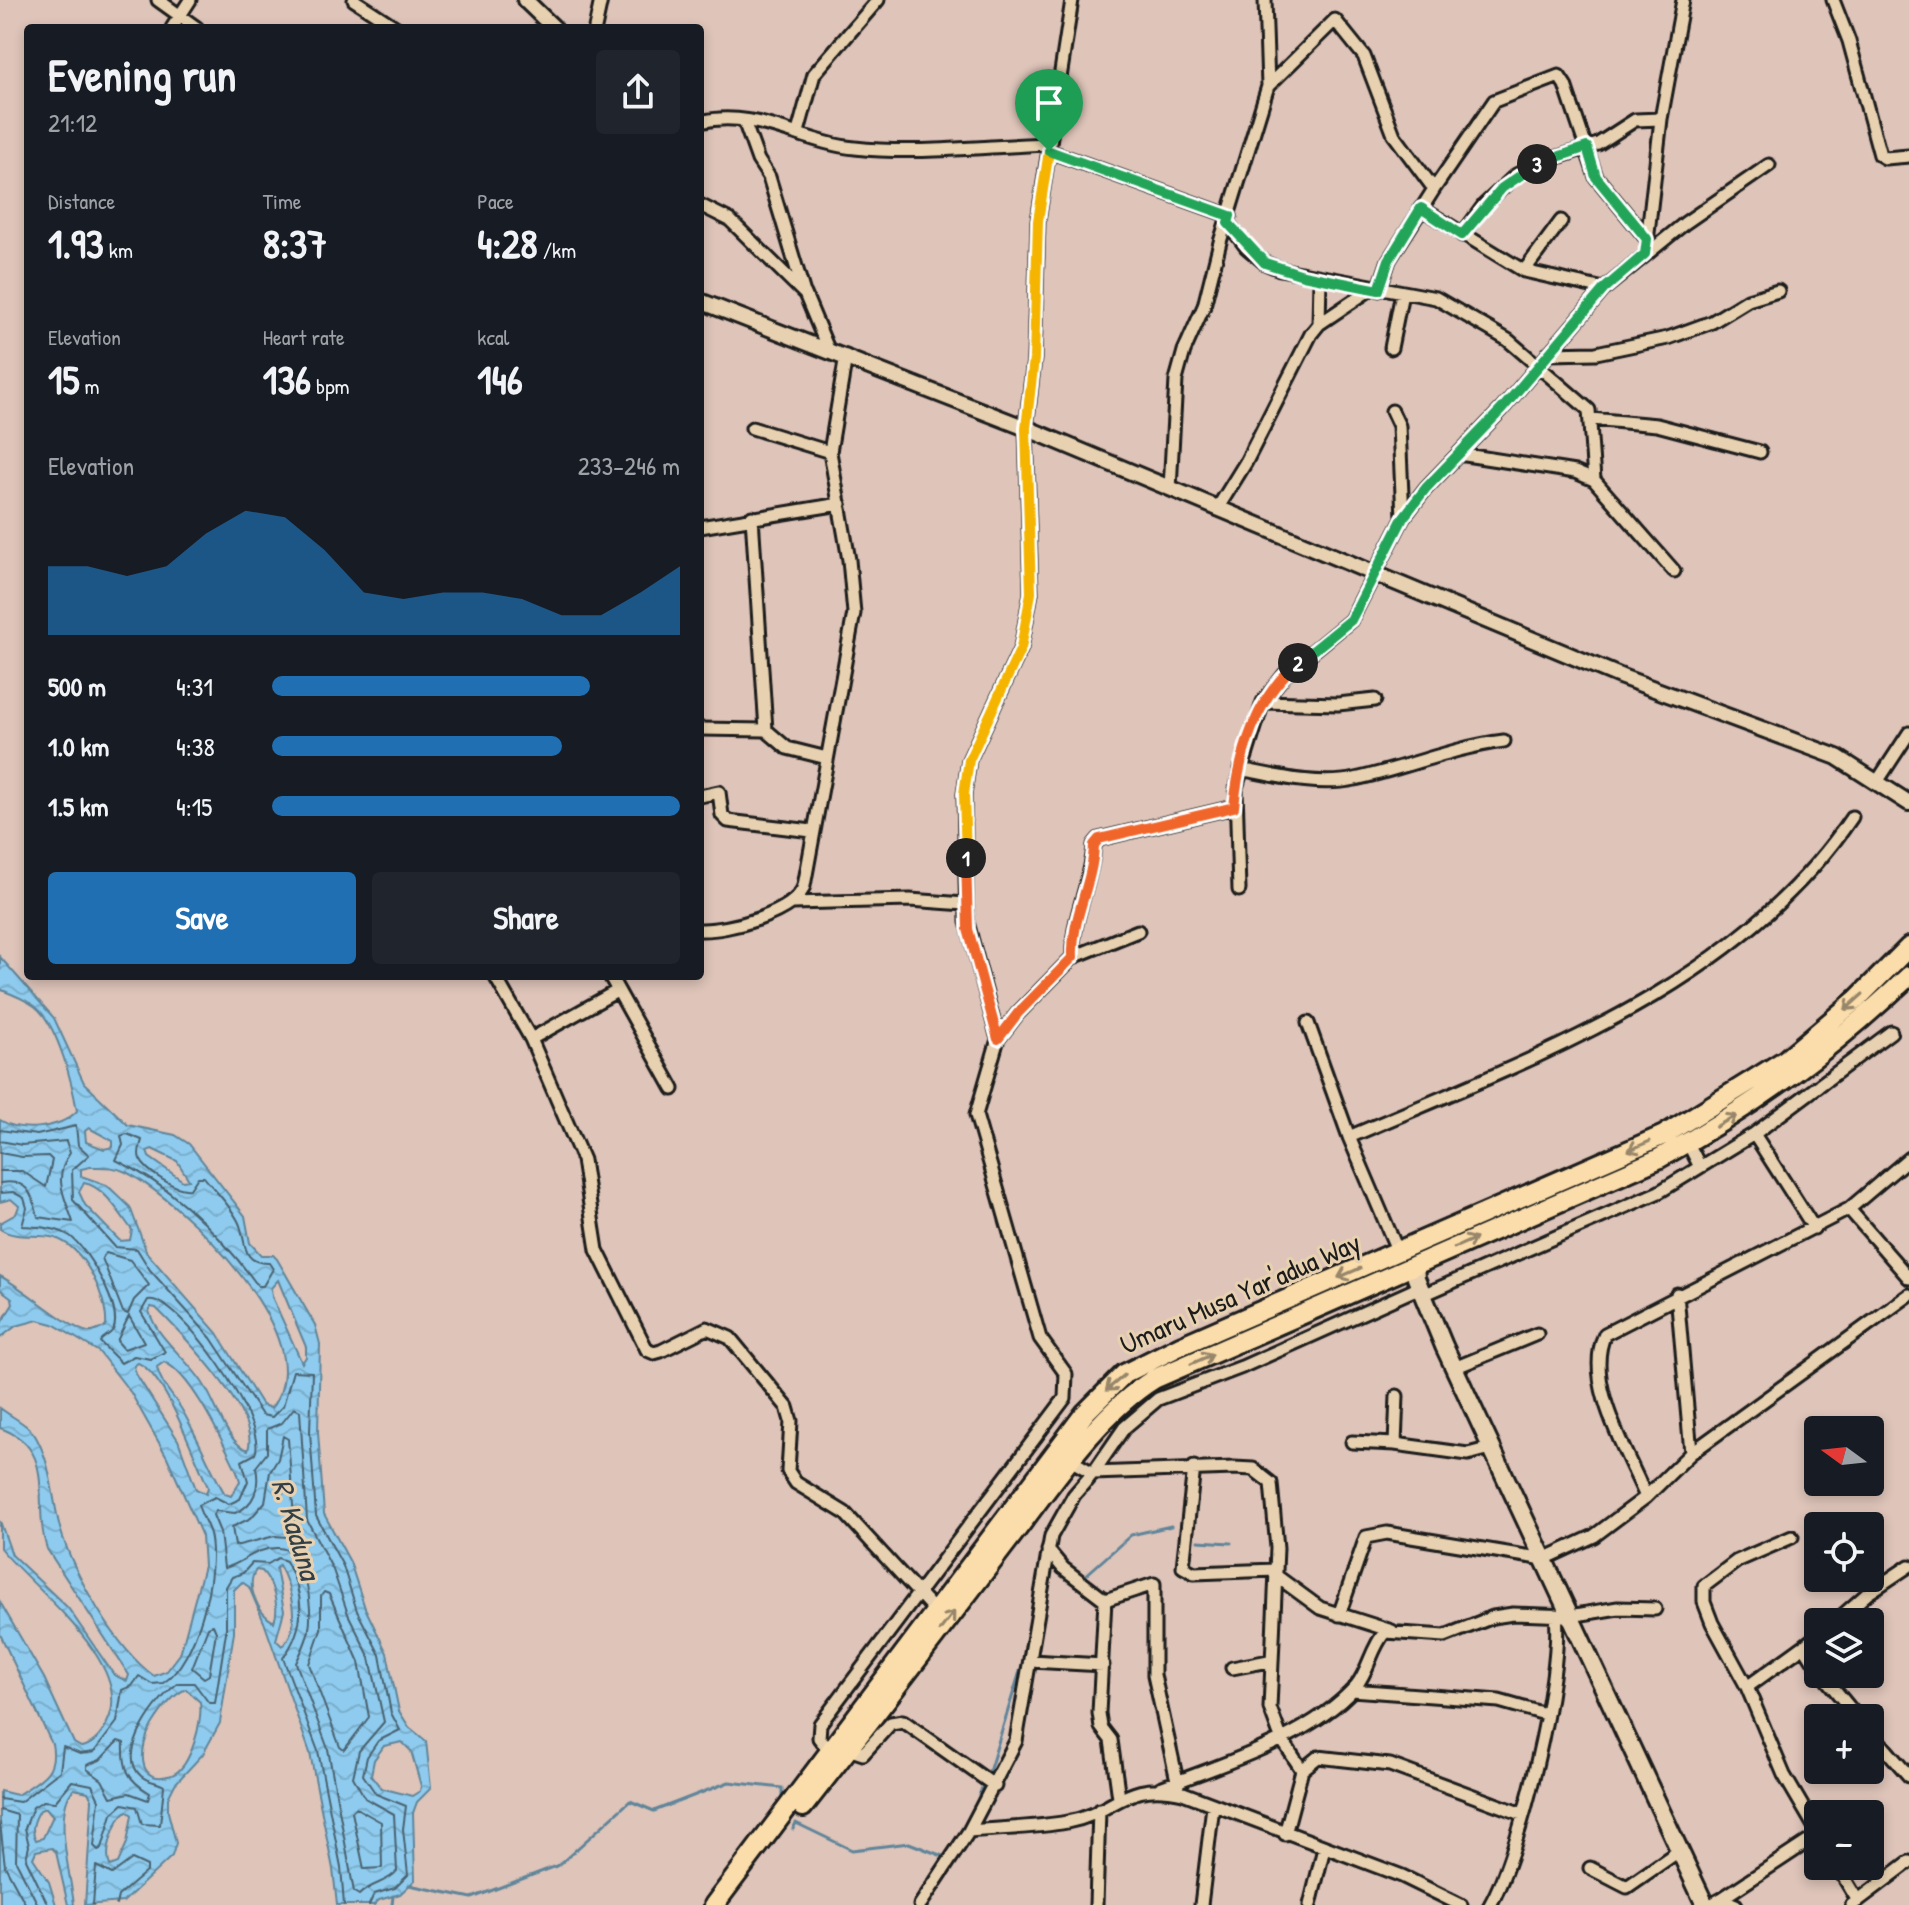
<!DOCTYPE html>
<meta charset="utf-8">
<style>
:root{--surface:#171b24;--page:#20242c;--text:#f1f3f6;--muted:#9ea1a6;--accent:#1f6fb2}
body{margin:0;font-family:"Patrick Hand",sans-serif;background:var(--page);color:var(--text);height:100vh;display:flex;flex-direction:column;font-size:30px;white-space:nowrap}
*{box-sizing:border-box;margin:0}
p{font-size:26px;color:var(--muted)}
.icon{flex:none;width:44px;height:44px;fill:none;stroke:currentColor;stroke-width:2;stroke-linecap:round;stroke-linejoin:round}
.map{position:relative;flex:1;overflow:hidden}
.details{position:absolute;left:24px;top:24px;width:680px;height:956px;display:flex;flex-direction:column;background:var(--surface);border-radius:8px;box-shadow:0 4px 12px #0003}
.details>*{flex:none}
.needle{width:52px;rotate:285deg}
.fabs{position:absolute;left:1804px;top:1416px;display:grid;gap:16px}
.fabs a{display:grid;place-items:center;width:80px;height:80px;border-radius:8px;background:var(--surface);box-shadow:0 4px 12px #0003;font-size:40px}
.pin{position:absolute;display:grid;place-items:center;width:68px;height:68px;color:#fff;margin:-82px -34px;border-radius:50% 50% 50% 0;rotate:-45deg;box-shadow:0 0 8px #0007}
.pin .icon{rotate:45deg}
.km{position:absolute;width:40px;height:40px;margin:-20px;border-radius:50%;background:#222;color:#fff;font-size:22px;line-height:40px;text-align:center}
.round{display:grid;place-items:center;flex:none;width:84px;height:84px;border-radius:8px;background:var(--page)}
.headline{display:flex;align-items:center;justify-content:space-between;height:136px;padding:0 24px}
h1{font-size:44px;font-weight:800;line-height:60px}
.metrics{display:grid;grid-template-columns:repeat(3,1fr);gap:12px;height:136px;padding:8px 24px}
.metrics div{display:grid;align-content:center}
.metrics b{font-size:40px;font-weight:800}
.metrics small{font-size:22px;font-weight:400}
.metrics p{font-size:22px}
.chart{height:224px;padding:16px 24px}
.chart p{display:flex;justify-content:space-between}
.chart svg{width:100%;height:144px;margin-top:8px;fill:var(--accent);opacity:.7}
.primary-button{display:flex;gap:16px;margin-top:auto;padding:16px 24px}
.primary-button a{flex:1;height:92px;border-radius:8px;background:var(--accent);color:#fff;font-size:32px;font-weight:800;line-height:92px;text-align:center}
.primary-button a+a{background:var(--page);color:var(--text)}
ul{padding:0 24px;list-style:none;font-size:26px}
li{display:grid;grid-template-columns:128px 96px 1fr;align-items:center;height:60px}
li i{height:20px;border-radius:10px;background:var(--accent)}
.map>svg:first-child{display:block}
</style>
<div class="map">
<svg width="1909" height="1905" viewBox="0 0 1909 1905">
<defs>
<pattern id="water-waves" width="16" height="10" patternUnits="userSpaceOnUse" patternTransform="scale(2)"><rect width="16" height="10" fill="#8ecbee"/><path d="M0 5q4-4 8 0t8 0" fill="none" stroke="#7aaecc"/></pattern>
</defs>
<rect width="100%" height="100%" fill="#dec4b9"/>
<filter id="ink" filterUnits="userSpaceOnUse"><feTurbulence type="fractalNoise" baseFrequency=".0125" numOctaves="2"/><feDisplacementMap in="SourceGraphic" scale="16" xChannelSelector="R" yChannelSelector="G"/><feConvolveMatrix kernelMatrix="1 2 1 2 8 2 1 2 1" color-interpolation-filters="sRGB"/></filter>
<g filter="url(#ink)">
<path fill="url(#water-waves)" stroke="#60859a" stroke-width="2" fill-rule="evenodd" d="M0,957L54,1018L84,1083L128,1125L175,1135L189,1144L245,1216L250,1243L261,1255H273L277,1259L315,1325L320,1344L318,1432L324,1514L350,1562L365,1608L387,1653L399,1711L409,1727L426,1741L431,1788L417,1802L413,1813L415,1880L400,1894L379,1900L374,1905H337L333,1869L310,1753L264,1622L249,1587L242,1582L234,1590V1632L220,1723L203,1754L175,1784L168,1798V1812L176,1843L172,1856L123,1902L85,1905L92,1800L88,1792L74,1789C52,1811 71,1875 74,1905H68L56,1852L52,1848L36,1851L33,1858L49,1882L56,1905H0V1791L17,1795C40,1780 58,1773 52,1744L0,1634V1602L44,1678L74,1743L81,1747C94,1745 102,1734 107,1723C137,1665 32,1588 0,1548V1521L12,1555L68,1608L114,1675L127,1681L129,1675L47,1549C31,1501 59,1449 0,1428V1408C13,1418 30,1425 37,1439C52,1467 52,1498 60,1528C73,1573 116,1649 154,1676L167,1671L180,1654L204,1566L202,1536L167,1457L131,1393L99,1352L53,1324L38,1320L16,1326L0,1338V1325L13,1304L12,1298L0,1289V1276C24,1288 68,1328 88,1332C94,1333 100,1329 106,1326C108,1297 84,1247 55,1238C36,1233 16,1240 0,1229V1223L16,1214L19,1206L11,1199L0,1202V1120C21,1133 60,1129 77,1111C72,1082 59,1031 39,1010C30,1000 12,995 0,989ZM89,1128L113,1141V1147L104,1149L86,1142L85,1131ZM152,1149L177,1161L189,1180L183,1181L149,1157L147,1151ZM90,1167C103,1167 114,1166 126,1172C182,1201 328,1340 271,1408L262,1405L217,1333L147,1253L130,1207L107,1185L81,1176V1169ZM84,1183C104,1186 120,1214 132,1230L130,1240L120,1241L85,1205L79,1192ZM278,1280L306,1347V1357L302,1363L272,1297L271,1288ZM151,1307L156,1308C181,1333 261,1414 248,1450C227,1444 216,1403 204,1385C189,1360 157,1339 149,1311ZM164,1362C192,1374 223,1443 237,1471L240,1481L231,1496L225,1494C209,1467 198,1437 182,1410C174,1396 160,1384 157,1367ZM138,1363C166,1374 195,1460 208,1487L206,1494L196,1489L178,1440L136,1374L134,1366ZM279,1565C291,1586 302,1629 282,1646L276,1640L284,1611L276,1569ZM256,1570L262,1571C273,1582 280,1608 274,1622C258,1614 245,1585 256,1570ZM186,1689L200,1702C203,1720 191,1768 172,1775C134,1787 140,1745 152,1725C160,1712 172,1695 186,1689ZM402,1742L411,1751L421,1786L420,1791L412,1796L381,1788L371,1775L374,1760L384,1746ZM46,1808L53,1816L43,1838L36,1840C30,1830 34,1820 40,1810ZM127,1811L132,1815L127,1843L118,1863L110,1866C104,1852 114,1820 127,1811Z"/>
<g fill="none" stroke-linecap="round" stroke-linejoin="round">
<path stroke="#4a6270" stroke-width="2" d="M0,1130L37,1135L76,1126L78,1145L89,1155L72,1170L73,1200L115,1247L137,1249L150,1270L211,1338L262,1415L272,1417L283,1406L293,1371L312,1372L310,1432L316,1516L343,1566L357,1611L380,1655L391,1713L400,1730L378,1741L367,1757L363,1775L376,1794L406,1806L403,1829L408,1875L395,1888L374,1894L369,1905
M127,1134L142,1140C141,1145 137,1152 140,1159C146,1172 177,1191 190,1189L198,1177H204C215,1191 232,1207 239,1223C247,1241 240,1264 269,1263L273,1269L263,1286H258C221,1235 174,1187 116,1160L123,1145L121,1136Z
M0,1141L22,1145L66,1141L70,1153C52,1179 65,1197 73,1222L38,1217C32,1195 29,1178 0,1183
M0,1153L22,1157L48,1156L52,1160L46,1187L22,1171H0
M0,1193L13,1192L24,1198L27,1208L22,1226C37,1227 56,1227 70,1236C87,1248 124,1310 113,1330C109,1336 103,1336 100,1342L121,1363L134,1356L151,1359L165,1352L141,1312L148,1300C178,1294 269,1424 255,1454L242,1461L248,1481L240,1499L229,1504L215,1497L198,1505C201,1515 207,1524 210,1534C219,1572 197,1662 163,1683L152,1684L139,1676L132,1686L122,1690L117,1722L94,1752L80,1754L63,1747L60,1771L20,1802L0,1799
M106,1253L130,1260L149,1285L134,1300L128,1314L123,1312L102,1258Z
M129,1316L144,1342L124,1349L117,1341Z
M294,1408L300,1411L307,1520L333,1570L348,1614L370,1658L384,1722L359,1751L353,1777L365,1798L394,1814L397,1871C388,1883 370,1883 359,1895L354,1892L328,1749L296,1663C301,1652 307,1642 309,1629C313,1609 307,1549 279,1548C255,1547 241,1565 224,1568L220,1532L213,1515L216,1511L235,1513C255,1505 260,1487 256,1467L267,1453V1429L282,1423Z
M283,1436L288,1439L294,1518L299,1538L275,1536L235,1546L232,1527L251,1518L265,1502L270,1472L278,1459Z
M324,1592L329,1594L359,1662L369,1717L344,1750L340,1747L309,1664L321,1629V1596Z
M213,1625L216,1632L209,1675L204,1678L192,1668L208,1627Z
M118,1741L124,1743C123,1768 127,1780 150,1793L148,1800L129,1793L111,1797L102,1780L87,1769V1765L100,1760Z
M356,1808L381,1822L382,1868L364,1869L352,1812Z
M0,1810L17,1815L16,1861L38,1905
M0,1823L5,1866L26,1905
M48,1905L26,1859L29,1846L25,1828L33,1807L43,1801L55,1802L72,1781L92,1785L99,1800L94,1846L98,1850L102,1848L112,1814L123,1804L137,1807L142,1824L160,1825L164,1786C158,1782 148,1782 141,1776C115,1753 158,1698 178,1683H194L209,1703H215L226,1632V1587L232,1577L243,1573L252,1563L268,1564L278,1558L286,1561C306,1597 305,1628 283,1658L318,1751L341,1867L344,1905
M93,1905L96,1866L112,1874L132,1859L147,1866V1871L118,1896L116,1905"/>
<path stroke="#60859a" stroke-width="3" d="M1198,1541L1231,1543
M1084,1577L1131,1535L1171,1526
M989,1772L1025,1655
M973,1813L984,1782
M793,1829L796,1823L852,1850L909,1843L945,1857
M409,1885L472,1898L559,1865L630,1801L654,1811L729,1782L782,1788V1800
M392,1905L393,1896"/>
<defs>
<path id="minor" d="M158,0L197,28
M354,0L397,28
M1833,0L1849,41L1880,155L1885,158L1909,156
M172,28L190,0
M595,28L601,0
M1268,86L1335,20L1364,56L1394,135L1434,189L1389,260L1379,290
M744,121L758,160L769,177L804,293
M700,122C755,108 802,143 855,148C918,155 986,146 1050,144
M798,132L814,74L878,0
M1049,151L1230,216
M1434,189L1494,101L1559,76L1565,85L1596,177L1647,239
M700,205L730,220L805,294L828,349
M1421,208L1524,271L1604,289
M1228,223L1246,247L1265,263L1280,269L1436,298L1508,340L1589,410L1594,480
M1462,235L1484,205L1516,175L1540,163L1598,144L1635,120L1661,119
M1647,242L1661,119L1683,0
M1524,271L1561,221
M1319,324L1320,278
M1391,348L1402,293
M1548,354L1596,353L1668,338L1712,322L1748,300L1778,291
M1392,411L1399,426L1403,518
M1591,419L1657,425L1760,452
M752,428L830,452
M1459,454L1575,472L1594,480L1674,571
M1170,488L1176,380L1184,351L1204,306L1220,242L1268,86L1265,0
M1217,509L1246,462L1311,334L1319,324L1371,289
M752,517L766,730
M700,527L840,504
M1263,702L1338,704L1375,700
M700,729L766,730L787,748L827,758
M1240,769C1276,776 1318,787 1355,779C1407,768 1450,748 1504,741
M1877,782L1909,733
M700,796L719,792L722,815L728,821L812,831
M1239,890L1236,788L1263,702L1285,674L1351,620L1403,518L1426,488L1502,409L1604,289L1685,223L1769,165
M792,903L910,900L965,904
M700,930C727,931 795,914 804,886L854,613L849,560L830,452L846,356
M1073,957C1071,918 1092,883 1094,845L1099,839L1234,807
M495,976L531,1039L583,1160L597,1250L647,1350L654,1353L661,1351L707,1328L730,1338L787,1407L791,1421L788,1471L796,1483L845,1513L935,1611
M610,976L673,1089
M1308,1023L1349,1137
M531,1039L617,991
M998,1039L1018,1013L1073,957L1138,931
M1754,1134L1814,1228
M1688,1143L1700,1167
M1849,1209L1909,1278
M1398,1252L1349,1137C1530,1059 1737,988 1852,817
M1677,1294L1691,1453L1909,1295
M1423,1295L1659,1192L1754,1134L1891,1032
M1454,1368L1537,1334
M1397,1396L1395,1444L1468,1454L1487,1449
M1352,1442L1395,1444
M1194,1467L1183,1567L1194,1573L1276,1570
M1646,1497C1627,1452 1583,1381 1605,1334L1849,1209L1909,1158
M1792,1537L1737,1561L1704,1586V1602L1712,1623L1747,1687L1784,1775L1818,1833
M1048,1550L1063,1568L1105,1600
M1275,1575L1320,1608L1392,1631
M1105,1600L1154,1584V1675L1178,1785
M1105,1600L1099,1713L1101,1727L1111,1740L1119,1798
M1339,1615L1366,1537L1387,1533L1544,1559L1594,1536L1646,1497L1691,1453
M1835,1622L1867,1594L1909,1566
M1818,1635L1804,1646L1818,1668
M1031,1661L1103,1665
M1232,1668L1269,1661
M1822,1674L1858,1718
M1747,1687L1804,1646
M1352,1690L1499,1701L1545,1714
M1870,1731L1909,1776
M848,1749L863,1754L891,1723L903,1721L995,1786
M830,1751L819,1738L820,1724L1065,1398L1066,1374L1040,1338L976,1115L998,1039L967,922L964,794L969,760L1021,648L1031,593L1026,428L1034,359L1038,221L1072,0
M1302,1770L1281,1738L1270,1708L1277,1548L1271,1483L1253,1469L1234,1468L1093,1473L1124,1428L1158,1399L1242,1367L1416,1289
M1160,1788C1223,1764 1310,1738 1356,1686C1369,1670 1371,1648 1385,1632L1445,1636L1493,1617L1513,1614L1570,1616L1618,1608L1655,1609
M969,1831C1001,1828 1035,1828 1067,1822C1117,1813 1123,1779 1183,1793L1402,1876L1461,1905
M1285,1834L1302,1770L1318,1757L1390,1765L1522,1814
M1837,1866L1858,1901
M1590,1868L1627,1887L1673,1855
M1721,1899L1818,1835
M920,1905L969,1831L1016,1741L1051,1536L1074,1495L1093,1473L1072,1461
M1096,1905L1099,1810
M1201,1905L1213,1806
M1310,1905L1324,1848
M1490,1905C1520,1853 1563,1674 1556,1615
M1710,1905L1721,1899L1736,1905
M1852,1905L1909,1862"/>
<path id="tertiary" d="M525,0L554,28
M700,301L1026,428L1622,677L1837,757L1909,803"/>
<path id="secondary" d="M1415,1265L1416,1278L1444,1346L1705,1905"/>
<path id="primary" d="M803,1807C872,1719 940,1630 1008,1541C1050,1487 1096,1415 1154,1379L1658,1159C1753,1107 1830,1051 1909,976
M714,1905L1085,1413L1124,1374L1180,1346L1664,1135L1785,1060L1857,999L1909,947"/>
</defs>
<use href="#minor" stroke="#1c1c1c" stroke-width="17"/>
<use href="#tertiary" stroke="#1c1c1c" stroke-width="20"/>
<use href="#secondary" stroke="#1c1c1c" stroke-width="22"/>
<use href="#primary" stroke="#1c1c1c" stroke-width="24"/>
<use href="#minor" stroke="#e7d1b0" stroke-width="11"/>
<use href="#tertiary" stroke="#e7d1b0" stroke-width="14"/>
<use href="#secondary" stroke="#e7d1b0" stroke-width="16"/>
<use href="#primary" stroke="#fbddab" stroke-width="18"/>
</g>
<defs><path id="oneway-shaft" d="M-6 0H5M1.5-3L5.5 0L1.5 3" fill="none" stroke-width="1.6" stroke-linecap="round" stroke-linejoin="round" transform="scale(2)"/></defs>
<g stroke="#97866b">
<use href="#oneway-shaft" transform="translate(1854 1002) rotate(138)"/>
<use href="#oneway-shaft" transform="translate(1726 1121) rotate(-30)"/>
<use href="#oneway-shaft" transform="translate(1639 1146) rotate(156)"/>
<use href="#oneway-shaft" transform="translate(1465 1243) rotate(-24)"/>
<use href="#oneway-shaft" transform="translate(1349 1273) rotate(157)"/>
<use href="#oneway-shaft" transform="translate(1202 1359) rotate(-24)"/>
<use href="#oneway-shaft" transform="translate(1115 1383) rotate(140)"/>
<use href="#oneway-shaft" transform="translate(947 1621) rotate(-52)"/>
</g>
</g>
<g fill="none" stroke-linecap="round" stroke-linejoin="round" filter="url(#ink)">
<defs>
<path id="split-1" d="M966,858L964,794L969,760L1021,648L1031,593L1026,428L1034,359L1038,221L1049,151"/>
<path id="split-2" d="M966,858L968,929L998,1039L1018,1013L1073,957C1071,918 1093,884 1094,845L1099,839L1234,807C1239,755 1256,696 1298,663"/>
<path id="split-3" d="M1298,663L1351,620L1403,518L1426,488L1502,409L1604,289L1645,254L1647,239L1596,177L1587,147L1537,164"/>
<path id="split-4" d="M1049,151L1230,216L1228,223L1265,263L1303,275L1379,290L1389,260L1421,208L1462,235L1502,188L1537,164"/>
</defs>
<use href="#split-1" stroke="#fff" stroke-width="16"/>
<use href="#split-2" stroke="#fff" stroke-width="16"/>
<use href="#split-3" stroke="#fff" stroke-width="16"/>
<use href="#split-4" stroke="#fff" stroke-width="16"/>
<use href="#split-1" stroke="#f5b400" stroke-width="10"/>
<use href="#split-2" stroke="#f0652b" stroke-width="10"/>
<use href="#split-3" stroke="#22a559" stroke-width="10"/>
<use href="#split-4" stroke="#22a559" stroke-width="10"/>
</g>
<g text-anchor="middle" stroke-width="6" stroke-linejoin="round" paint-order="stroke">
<g font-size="28" fill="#1c1c1c" stroke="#e7d1b0">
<text transform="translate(1240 1293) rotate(-24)" y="10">Umaru Musa Yar'adua Way</text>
</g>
<g font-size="30" font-style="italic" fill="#333f46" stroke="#e7d1b0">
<text transform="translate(296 1529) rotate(73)" y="10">R. Kaduna</text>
</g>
</g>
</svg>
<div class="fabs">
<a><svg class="needle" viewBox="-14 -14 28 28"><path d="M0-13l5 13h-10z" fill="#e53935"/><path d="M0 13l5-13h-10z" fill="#9ea1a6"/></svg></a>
<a><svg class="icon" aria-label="locate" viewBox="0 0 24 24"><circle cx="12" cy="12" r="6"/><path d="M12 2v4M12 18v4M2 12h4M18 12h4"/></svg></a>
<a><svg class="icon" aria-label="layers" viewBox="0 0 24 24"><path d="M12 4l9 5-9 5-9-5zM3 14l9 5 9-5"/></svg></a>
<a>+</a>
<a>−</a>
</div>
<div class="pin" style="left:1049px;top:151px;background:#1e9e55"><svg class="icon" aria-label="arrive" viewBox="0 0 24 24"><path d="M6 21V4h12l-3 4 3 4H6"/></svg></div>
<b class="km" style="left:966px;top:858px">1</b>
<b class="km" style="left:1298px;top:663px">2</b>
<b class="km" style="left:1537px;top:164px">3</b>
<section class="details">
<div class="headline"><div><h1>Evening run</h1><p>21:12</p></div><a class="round"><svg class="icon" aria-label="share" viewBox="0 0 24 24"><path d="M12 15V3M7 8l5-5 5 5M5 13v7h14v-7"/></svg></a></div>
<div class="metrics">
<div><p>Distance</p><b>1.93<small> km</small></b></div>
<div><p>Time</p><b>8:37</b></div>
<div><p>Pace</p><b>4:28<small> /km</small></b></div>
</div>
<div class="metrics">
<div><p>Elevation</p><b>15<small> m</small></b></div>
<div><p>Heart rate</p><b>136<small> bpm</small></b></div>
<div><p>kcal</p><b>146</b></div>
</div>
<div class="chart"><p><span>Elevation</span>233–246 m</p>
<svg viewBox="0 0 160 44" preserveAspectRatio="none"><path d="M0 44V23L10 23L20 26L30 23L40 13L50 6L60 8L70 18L80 31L90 33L100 31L110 31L120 33L130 38L140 38L150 31L160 23V44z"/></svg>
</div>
<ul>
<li><b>500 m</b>4:31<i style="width:78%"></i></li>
<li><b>1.0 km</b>4:38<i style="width:71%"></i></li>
<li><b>1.5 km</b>4:15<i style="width:100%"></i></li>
</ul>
<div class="primary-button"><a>Save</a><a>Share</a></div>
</section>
</div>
